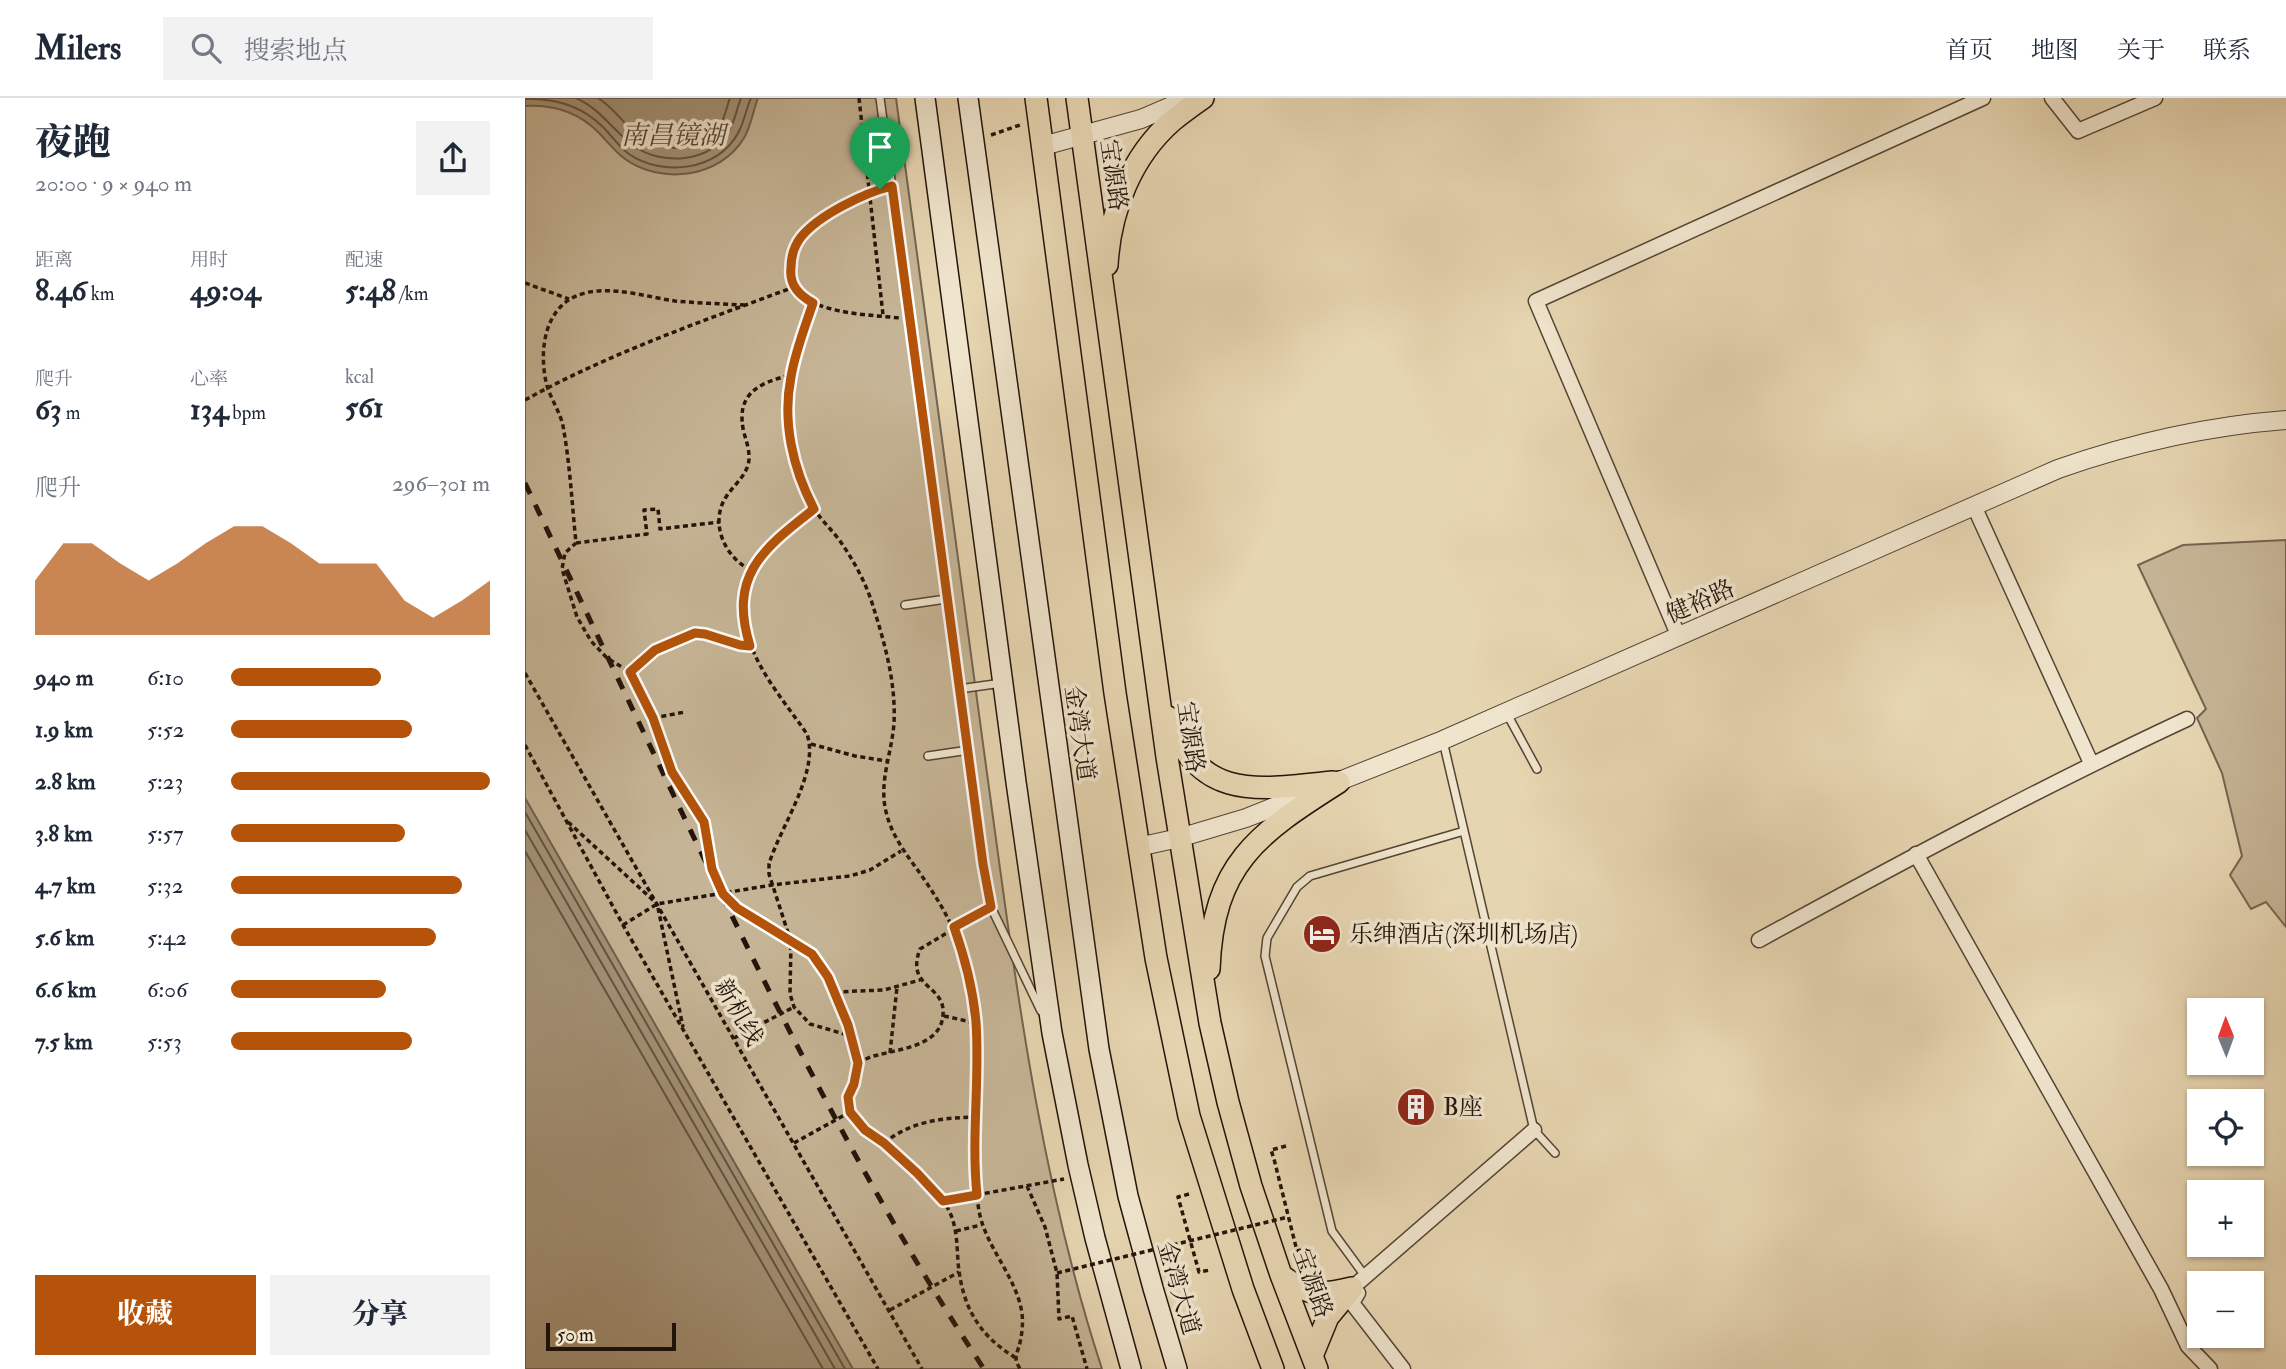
<!DOCTYPE html>
<html lang="zh">
<meta charset="utf-8">
<style>
:root{--surface:#fff;--page:#f2f2f3;--text:#1f2937;--muted:#747a83;--line:#e0e1e3;--accent:#b45309}
body{margin:0;font-family:"IM FELL Double Pica","Noto Serif SC",serif;background:var(--page);color:var(--text);height:100vh;display:flex;flex-direction:column;font-size:26px;white-space:nowrap}
*{box-sizing:border-box;margin:0}
p{font-size:23px;color:var(--muted)}
.icon{flex:none;width:38px;height:38px;fill:none;stroke:currentColor;stroke-width:2;stroke-linecap:round;stroke-linejoin:round}
.map{position:relative;flex:1;overflow:hidden}
.details{display:flex;flex-direction:column;background:var(--surface);width:525px}
.details>*{flex:none}
.needle{width:46px;rotate:359deg}
.controls{position:absolute;left:1662px;top:900px;display:grid;gap:14px}
.controls a{display:grid;place-items:center;width:77px;height:77px;border-radius:0px;background:var(--surface);box-shadow:0 2px 5px #0004;font-size:35px}
.scale{position:absolute;left:21px;bottom:18px;width:130px;box-sizing:border-box;padding-left:7px;border:4px solid #23140a;border-top:0;font-size:19px;line-height:24px;white-space:nowrap;color:#23140a;-webkit-text-stroke:5px #efe4cc;paint-order:stroke}
.pin{position:absolute;display:grid;place-items:center;width:60px;height:60px;color:#fff;margin:-72px -30px;border-radius:50% 50% 50% 0;rotate:-45deg;box-shadow:0 0 7px #0007}
.pin .icon{rotate:45deg}
.round{display:grid;place-items:center;flex:none;width:74px;height:74px;border-radius:0px;background:var(--page)}
.overview{display:flex;align-items:center;justify-content:space-between;height:119px;padding:0 35px}
h1{font-size:38px;font-weight:800;line-height:52px}
.stats{display:grid;grid-template-columns:repeat(3,1fr);gap:10px;height:119px;padding:7px 35px}
.stats div{display:grid;align-content:center}
.stats b{font-size:30px;font-weight:800}
.stats small{font-size:19px;font-weight:400}
.stats p{font-size:19px}
.chart{height:196px;padding:14px 35px}
.chart p{display:flex;justify-content:space-between}
.chart svg{width:100%;height:126px;margin-top:7px;fill:var(--accent);opacity:.7}
.action{display:flex;gap:14px;margin-top:auto;padding:14px 35px}
.action a{flex:1;height:80px;border-radius:0px;background:var(--accent);color:#fff;font-size:28px;font-weight:800;line-height:80px;text-align:center}
.action a+a{background:var(--page);color:var(--text)}
ul{padding:0 35px;list-style:none;font-size:23px}
li{display:grid;grid-template-columns:112px 84px 1fr;align-items:center;height:52px}
li i{height:18px;border-radius:9px;background:var(--accent)}
header{display:flex;align-items:center;gap:42px;box-sizing:border-box;height:98px;padding:0 35px;background:var(--surface);border-bottom:2px solid var(--line)}
header strong{font-size:33px}
nav{display:flex;gap:38px;margin-inline-start:auto;font-size:24px}
.search{width:490px;height:63px;background:var(--page);display:flex;align-items:center;gap:18px;box-sizing:border-box;padding:0 24px;border-radius:0px;color:var(--muted);font-size:26px}
main{display:flex;flex:1;min-height:0}
.map>svg:first-child{display:block}
</style>
<header>
<strong>Milers</strong>
<div class="search"><svg class="icon" aria-label="search" viewBox="0 0 24 24"><circle cx="10" cy="10" r="6"/><path d="M15 15l6 6"/></svg>搜索地点</div>
<nav><a>首页</a><a>地图</a><a>关于</a><a>联系</a></nav>
</header>
<main>
<section class="details">
<div class="overview"><div><h1>夜跑</h1><p>20:00 · 9 × 940 m</p></div><a class="round"><svg class="icon" aria-label="share" viewBox="0 0 24 24"><path d="M12 15V3M7 8l5-5 5 5M5 13v7h14v-7"/></svg></a></div>
<div class="stats">
<div><p>距离</p><b>8.46<small> km</small></b></div>
<div><p>用时</p><b>49:04</b></div>
<div><p>配速</p><b>5:48<small> /km</small></b></div>
</div>
<div class="stats">
<div><p>爬升</p><b>63<small> m</small></b></div>
<div><p>心率</p><b>134<small> bpm</small></b></div>
<div><p>kcal</p><b>561</b></div>
</div>
<div class="chart"><p><span>爬升</span>296–301 m</p>
<svg viewBox="0 0 160 44" preserveAspectRatio="none"><path d="M0 44V25L10 12L20 12L30 19L40 25L50 19L60 12L70 6L80 6L90 12L100 19L110 19L120 19L130 32L140 38L150 32L160 25V44z"/></svg>
</div>
<ul>
<li><b>940 m</b>6:10<i style="width:58%"></i></li>
<li><b>1.9 km</b>5:52<i style="width:70%"></i></li>
<li><b>2.8 km</b>5:23<i style="width:100%"></i></li>
<li><b>3.8 km</b>5:57<i style="width:67%"></i></li>
<li><b>4.7 km</b>5:32<i style="width:89%"></i></li>
<li><b>5.6 km</b>5:42<i style="width:79%"></i></li>
<li><b>6.6 km</b>6:06<i style="width:60%"></i></li>
<li><b>7.5 km</b>5:53<i style="width:70%"></i></li>
</ul>
<div class="action"><a>收藏</a><a>分享</a></div>
</section>
<div class="map">
<svg width="1761" height="1271" viewBox="0 0 1761 1271">
<rect width="100%" height="100%" fill="#e6d5b1"/>
<filter id="stains"><feTurbulence type="fractalNoise" baseFrequency=".00286" numOctaves="4"/><feColorMatrix values="0 0 0 0 .2 0 0 0 0 .09 0 0 0 0 .02 0 0 0 .5 -.17"/></filter>
<radialGradient id="worn" r=".72"><stop offset=".6" stop-color="#630" stop-opacity="0"/><stop offset="1" stop-color="#630" stop-opacity=".3"/></radialGradient>
<path fill="#c5b495" stroke="#746450" stroke-width="2" d="M0,0H371C401,223 431,445 461,668C489,871 513,1076 577,1271H276L0,770Z
M1761,442V829L1741,804L1726,811L1705,777L1717,758L1697,675L1672,620L1681,611L1613,467L1658,447Z"/>
<path fill="#a49378" stroke="#70604c" stroke-width="2" d="M0,0H233C228,13 226,28 219,40C195,80 136,87 100,61C90,54 82,43 73,34C53,14 28,6 0,8Z
M0,700L328,1271H0Z"/>
<g fill="none" stroke-linecap="round" stroke-linejoin="round">
<path stroke="#645441" stroke-width="2" d="M51,0C76,11 88,33 109,48C138,69 188,64 205,31C210,22 212,10 216,0
M73,0C89,10 99,26 113,38C136,57 180,54 196,26C200,18 202,8 205,0
M0,1C30,0 57,8 78,29C87,38 94,49 104,56C137,79 193,73 213,35C219,25 221,11 226,0
M0,714L320,1271
M0,732L310,1271
M0,753L298,1271"/>
<defs>
<path id="service" d="M355,0L434,591L477,585
M380,507L421,501
M434,591L458,766L466,809L516,913
M981,614L1012,671
M918,643L1009,1032L1030,1055
M403,658L444,652
M840,1178L807,1133L740,858L742,840L772,789L785,778L939,733"/>
<path id="minor" d="M1527,0L1553,33L1630,0
M1449,408L1566,665
M1154,539L1011,203L1458,0
M1391,756L1636,1191L1663,1248L1685,1271
M1234,842C1375,765 1516,689 1662,621
M827,1190L1009,1032
M833,1195L827,1205L878,1271"/>
<path id="tertiary" d="M518,48L616,21L665,0
M613,749L654,740L721,720L918,642L1533,371C1607,345 1682,328 1761,322"/>
<path id="secondary" d="M400,0L491,684L527,935L553,1067L570,1140L606,1271
M443,0L574,951L603,1098L628,1190L652,1271"/>
<path id="primary" d="M511,0L590,595L631,860L664,1018L718,1191L748,1271
M552,0L642,659L685,925L703,1004L726,1088L756,1177L792,1271
M582,167C585,113 606,59 647,23C657,15 668,7 678,0
M643,619C675,704 732,692 808,684
M684,871C688,766 732,736 814,684
M756,1177C783,1198 794,1198 827,1190
M787,1258L803,1219L827,1190"/>
</defs>
<use href="#service" stroke="#544434" stroke-width="10"/>
<use href="#minor" stroke="#544434" stroke-width="17"/>
<use href="#tertiary" stroke="#544434" stroke-width="20"/>
<use href="#secondary" stroke="#23140a" stroke-width="22"/>
<use href="#primary" stroke="#23140a" stroke-width="24"/>
<path stroke="#23140a" stroke-width="3.5" stroke-dasharray="5 3.5" stroke-linecap="butt" d="M334,0L358,217
M466,37L495,27
M357,90C333,99 289,121 275,142C268,150 266,162 265,173C265,184 271,194 280,200C304,216 346,217 375,220
M0,185L44,201
M288,205C277,240 260,278 262,315C262,334 267,353 273,371C277,385 281,399 290,412C297,423 307,432 315,443C329,463 341,485 348,508C360,546 371,585 369,625C367,654 355,680 360,709C366,741 386,761 403,787C426,821 439,851 446,891C460,962 445,1035 453,1106C457,1145 488,1173 496,1210C499,1223 497,1237 494,1249C493,1250 491,1259 491,1260C491,1264 493,1267 495,1271
M220,207C197,206 173,205 150,203C122,199 89,188 60,195C19,205 13,253 22,288C26,301 35,314 38,328C45,366 47,406 51,445L40,455L37,471L52,519L66,543L82,560L105,574L128,620L147,674L179,724L187,771L198,796L212,810L280,850C303,868 331,934 333,964C334,982 317,998 326,1015C333,1030 349,1037 361,1047C384,1066 414,1089 426,1117C432,1132 432,1148 433,1164C437,1208 453,1237 491,1260
M0,302C85,255 178,223 269,189
M289,411C271,425 250,439 236,457C228,466 225,475 222,486C207,546 251,591 282,636C295,674 255,729 244,766V776L266,844L265,896L269,909L285,926L326,938
M51,445L122,436L119,412L133,411L135,431L195,424
M226,472C200,460 184,425 201,399C208,388 219,380 223,367C226,357 222,345 219,335C210,297 232,285 266,277
M105,574C123,558 158,531 182,537C197,540 210,547 225,548
M0,575L397,1271
M128,620L160,614
M286,646L330,658L362,663
M0,647L98,827L353,1271
M43,724L130,804
M133,810L158,929
M98,827L132,806L247,787L325,778L345,772L376,753
M310,894L359,892L395,882
M419,918L451,925
M209,940L269,909
M365,955L372,889
M333,965C339,962 346,958 353,957C374,951 416,948 418,917C421,886 380,891 395,851L457,814
M269,1045L325,1014
M359,1045C386,1023 417,1020 450,1019
M761,1048L746,1052L749,1061L772,1153L786,1149
M502,1088L520,1129L532,1175L534,1221L547,1218L562,1271
M664,1096L653,1099L674,1174L685,1172
M418,1103L539,1081
M431,1133L456,1127
M365,1212L434,1174"/>
<use href="#service" stroke="#efe4cc" stroke-width="7"/>
<use href="#minor" stroke="#efe4cc" stroke-width="14"/>
<use href="#tertiary" stroke="#efe4cc" stroke-width="18"/>
<use href="#secondary" stroke="#efe4cc" stroke-width="19"/>
<use href="#primary" stroke="#e6d5b1" stroke-width="21"/>
<path stroke="#23140a" stroke-width="5" stroke-dasharray="12 12" stroke-linecap="butt" d="M0,385C53,497 106,608 159,719C250,908 343,1096 459,1271"/>
<path stroke="#23140a" stroke-width="3.5" stroke-dasharray="5 3.5" stroke-linecap="butt" d="M532,1175L763,1119"/>
</g>
<g fill="none" stroke-linecap="round" stroke-linejoin="round">
<defs>
<path id="route" d="M367,88L458,766L466,809L429,829C440,860 448,891 451,924C455,982 446,1039 452,1097L418,1103L392,1075L359,1045L340,1032L325,1014L323,999L329,986L333,965L323,927L303,879L287,856L212,810L198,796L187,771L179,724L147,674L128,620L105,574L130,552L170,535L180,536L215,547L225,548C203,477 238,451 289,411C268,371 257,324 266,279C270,254 280,229 288,205C274,197 264,187 266,170C266,160 269,148 276,139C294,117 339,95 367,88Z"/>
</defs>
<use href="#route" stroke="#fff" stroke-width="14"/>
<use href="#route" stroke="#b45309" stroke-width="9"/>
</g>
<defs>
<symbol id="hotel-disc" viewBox="-11 -11 22 22"><circle r="9.5" fill="#8f2418" stroke="#efe4cc"/><path d="M-6-4.5h1.5V1H6V5H4.5V3h-9V5H-6ZM-4 0a1.8 1.8 0 1 1 3.6 0ZM.5 0V-2.5h3Q6-2.5 6 0Z" fill="#fff"/></symbol>
<symbol id="building-disc" viewBox="-11 -11 22 22"><circle r="9.5" fill="#8f2418" stroke="#efe4cc"/><path d="M-4-6H4V6H1V3H-1V6H-4ZM-2.5-4.3h1.7v1.8h-1.7ZM.8-4.3h1.7v1.8H.8ZM-2.5-1h1.7V.8h-1.7ZM.8-1h1.7V.8H.8Z" fill="#fff"/></symbol>
</defs>
<g fill-rule="evenodd">
<use href="#hotel-disc" x="775" y="814" width="44" height="44"/>
<use href="#building-disc" x="869" y="987" width="44" height="44"/>
</g>
<g text-anchor="middle" stroke-width="7" stroke-linejoin="round" paint-order="stroke">
<g font-size="24" fill="#23140a" stroke="#efe4cc">
<text transform="translate(589 77) rotate(82)" y="8">宝源路</text>
<text transform="translate(1175 503) rotate(-24)" y="8">健裕路</text>
<text transform="translate(555 635) rotate(82)" y="8">金湾大道</text>
<text transform="translate(666 639) rotate(82)" y="8">宝源路</text>
<text transform="translate(214 914) rotate(60)" y="8">新机线</text>
<text transform="translate(788 1185) rotate(70)" y="8">宝源路</text>
<text transform="translate(654 1190) rotate(74)" y="8">金湾大道</text>
</g>
<g font-size="24" fill="#23140a" stroke="#efe4cc" text-anchor="start">
<text x="824" y="844">乐绅酒店(深圳机场店)</text>
<text x="918" y="1017">B座</text>
</g>
<g font-size="26" font-style="italic" fill="#574736" stroke="#efe4cc">
<text x="148" y="46">南昌镜湖</text>
</g>
</g>
<rect width="100%" height="100%" filter="url(#stains)"/>
<rect width="100%" height="100%" fill="url(#worn)"/>
</svg>
<div class="controls">
<a><svg class="needle" viewBox="-14 -14 28 28"><path d="M0-13l5 13h-10z" fill="#e53935"/><path d="M0 13l5-13h-10z" fill="#747a83"/></svg></a>
<a><svg class="icon" aria-label="locate" viewBox="0 0 24 24"><circle cx="12" cy="12" r="6"/><path d="M12 2v4M12 18v4M2 12h4M18 12h4"/></svg></a>
<a>+</a>
<a>−</a>
</div>
<div class="scale">50 m</div>
<div class="pin" style="left:355px;top:91px;background:#1e9e55"><svg class="icon" aria-label="arrive" viewBox="0 0 24 24"><path d="M6 21V4h12l-3 4 3 4H6"/></svg></div>
</div>
</main>
